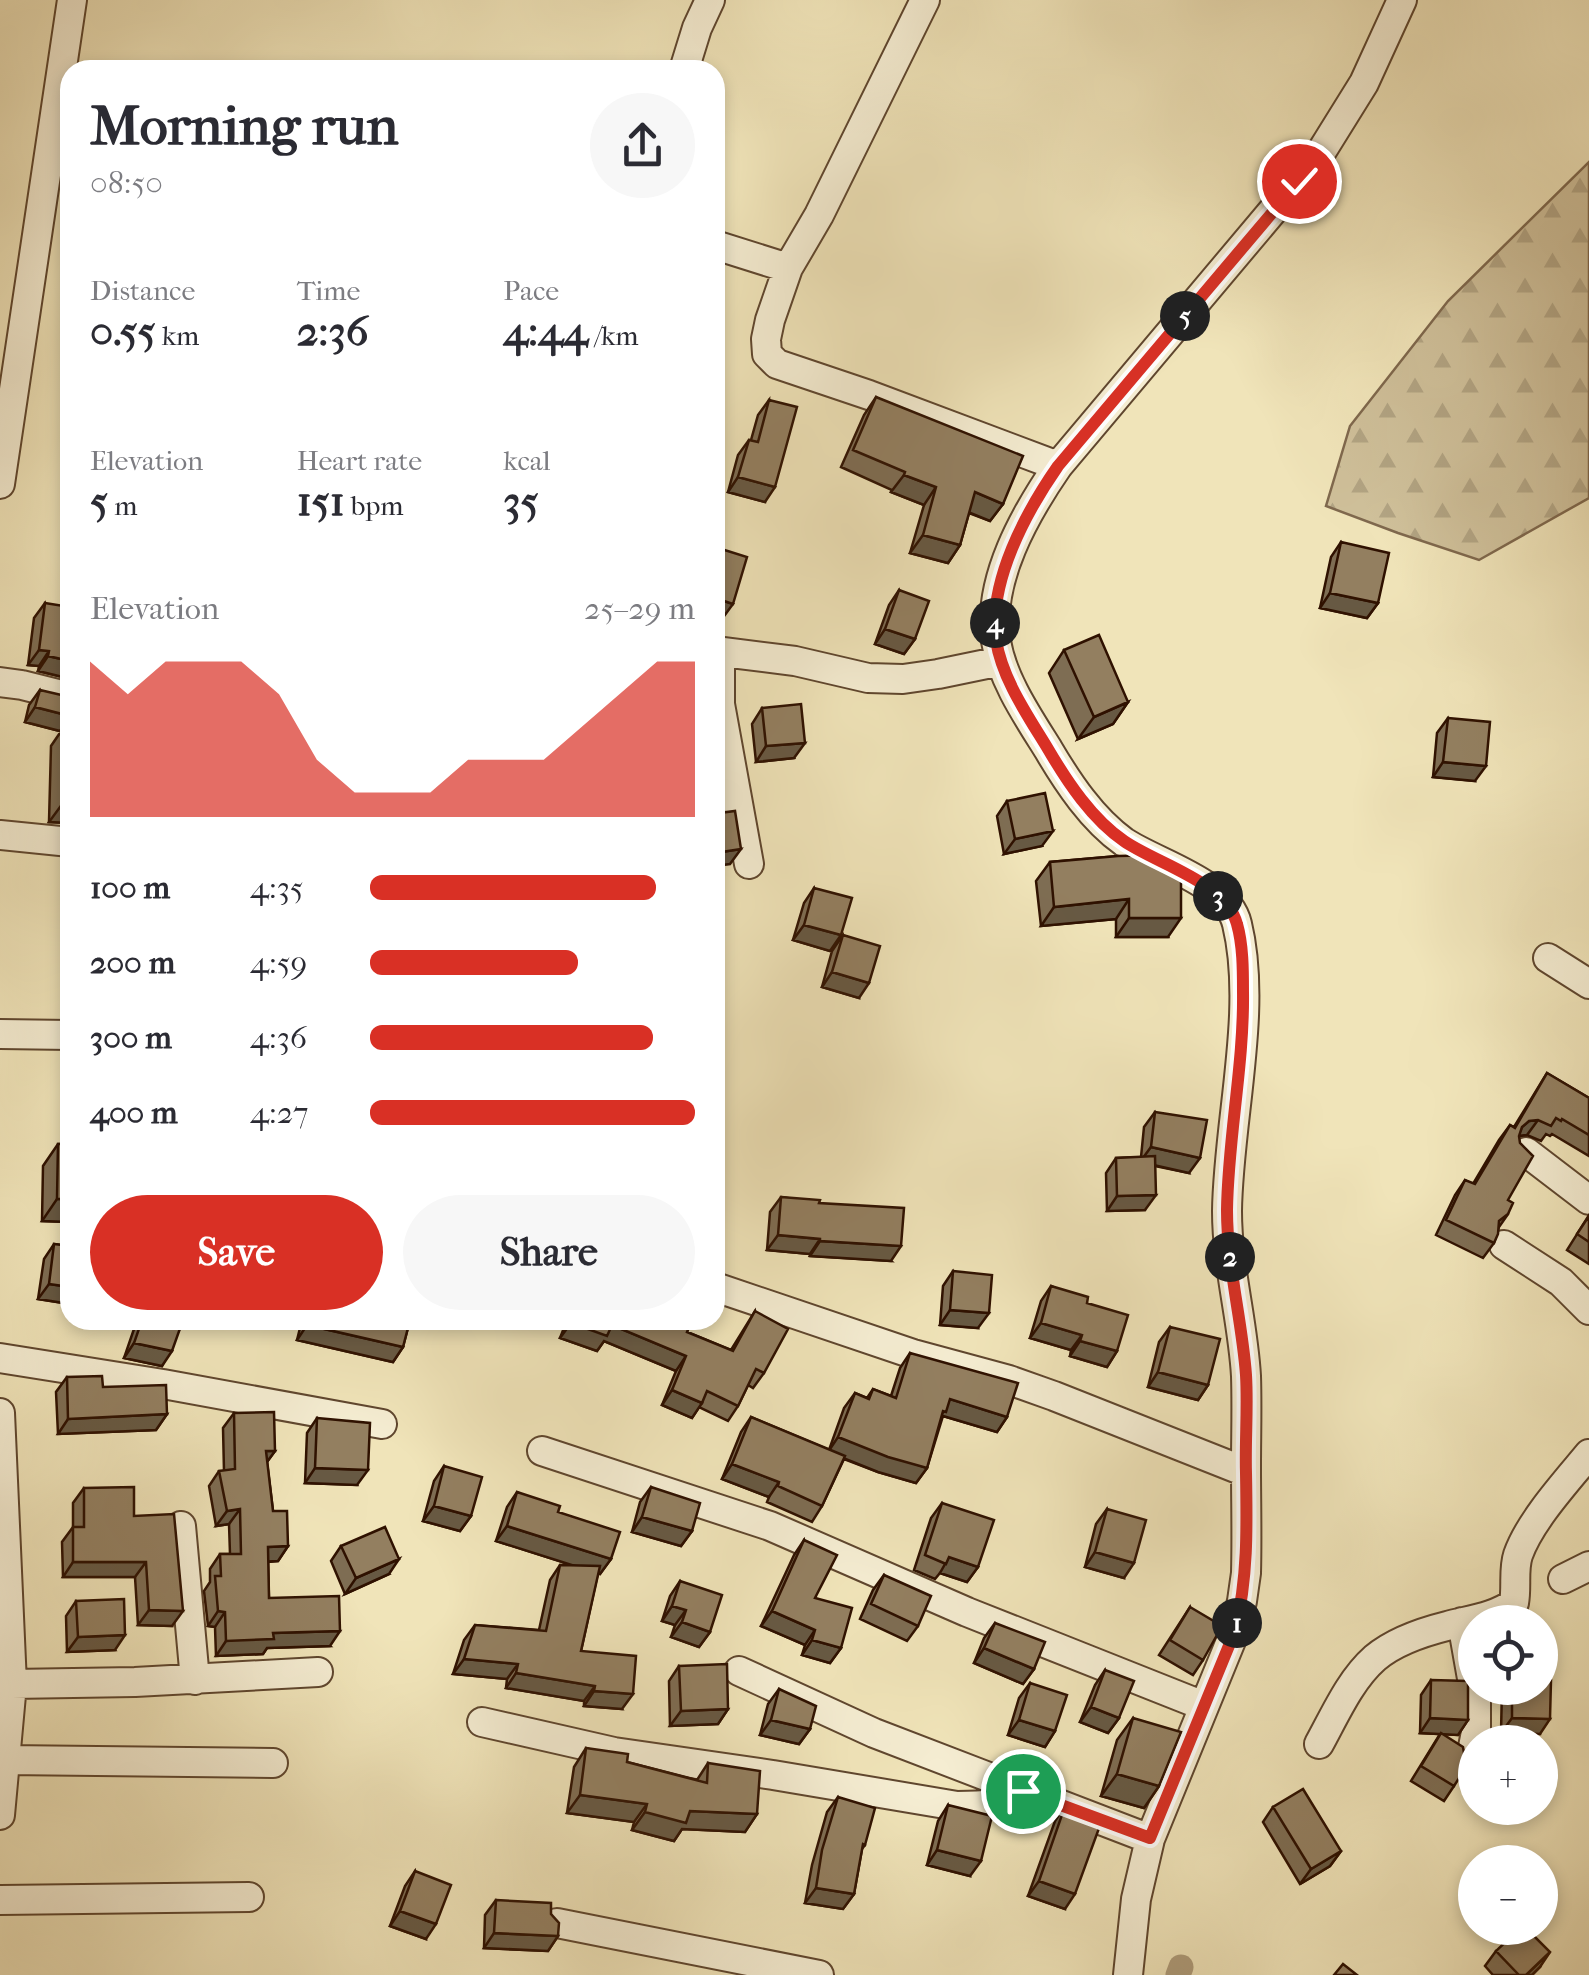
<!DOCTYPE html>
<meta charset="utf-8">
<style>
:root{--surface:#fff;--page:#f7f7f7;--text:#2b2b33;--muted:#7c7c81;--accent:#d93025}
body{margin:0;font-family:"IM FELL French Canon",serif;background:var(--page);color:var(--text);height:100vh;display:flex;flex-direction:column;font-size:38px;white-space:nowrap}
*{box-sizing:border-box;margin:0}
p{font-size:32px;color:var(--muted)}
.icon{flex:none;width:55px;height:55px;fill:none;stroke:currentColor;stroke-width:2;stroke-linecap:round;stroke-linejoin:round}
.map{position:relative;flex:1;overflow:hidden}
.drawer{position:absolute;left:60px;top:60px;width:665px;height:1270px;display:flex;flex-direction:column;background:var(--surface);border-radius:30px;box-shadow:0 5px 15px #0003}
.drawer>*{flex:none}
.controls{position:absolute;left:1458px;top:1605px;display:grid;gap:20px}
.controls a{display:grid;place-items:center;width:100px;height:100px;border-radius:50%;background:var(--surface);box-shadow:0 5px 15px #0003;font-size:50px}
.pin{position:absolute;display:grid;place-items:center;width:85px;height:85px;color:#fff;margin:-42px;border:5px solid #fff;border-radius:50%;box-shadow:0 2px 10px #0007}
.km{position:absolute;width:50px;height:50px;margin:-25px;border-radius:50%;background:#222;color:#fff;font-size:28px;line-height:50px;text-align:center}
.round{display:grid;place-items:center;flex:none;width:105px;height:105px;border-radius:52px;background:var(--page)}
.headline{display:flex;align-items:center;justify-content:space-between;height:170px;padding:0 30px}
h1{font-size:55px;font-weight:700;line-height:75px}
.stats{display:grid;grid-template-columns:repeat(3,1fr);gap:15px;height:170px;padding:10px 30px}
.stats div{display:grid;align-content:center}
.stats b{font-size:42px;font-weight:700}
.stats small{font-size:28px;font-weight:400}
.stats p{font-size:28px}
.chart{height:280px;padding:20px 30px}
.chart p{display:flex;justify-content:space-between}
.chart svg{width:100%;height:180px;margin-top:10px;fill:var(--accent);opacity:.7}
.primary-button{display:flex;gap:20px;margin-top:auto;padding:20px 30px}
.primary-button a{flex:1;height:115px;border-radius:60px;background:var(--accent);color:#fff;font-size:40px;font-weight:700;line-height:115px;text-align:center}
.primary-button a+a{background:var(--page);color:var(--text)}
ul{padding:0 30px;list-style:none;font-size:32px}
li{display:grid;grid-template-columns:160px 120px 1fr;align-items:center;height:75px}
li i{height:25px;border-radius:12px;background:var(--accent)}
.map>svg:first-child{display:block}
</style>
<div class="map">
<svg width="1589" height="1975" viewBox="0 0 1589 1975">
<defs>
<pattern id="forest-firs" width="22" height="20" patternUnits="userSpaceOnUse" patternTransform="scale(2.5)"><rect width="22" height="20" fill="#cfc09a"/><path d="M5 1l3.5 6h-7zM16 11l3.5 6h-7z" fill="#b2a483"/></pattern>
</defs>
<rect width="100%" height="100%" fill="#f0e4b9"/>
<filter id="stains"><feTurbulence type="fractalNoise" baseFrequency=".002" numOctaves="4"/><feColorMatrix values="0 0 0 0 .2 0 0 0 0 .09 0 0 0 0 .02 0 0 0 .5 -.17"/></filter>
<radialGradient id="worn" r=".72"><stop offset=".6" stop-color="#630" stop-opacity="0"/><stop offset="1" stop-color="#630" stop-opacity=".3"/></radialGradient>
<path fill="url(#forest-firs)" stroke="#7f684d" stroke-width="2.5" d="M1589,162V498L1479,560L1398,533L1326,506L1350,426L1448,301Z"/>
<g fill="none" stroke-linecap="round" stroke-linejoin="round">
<path stroke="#ae9c7a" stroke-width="25" d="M1178,1975L1181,1967"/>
<defs>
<path id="minor" d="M925,0L819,215L788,268L770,320L766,339L767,354L777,364L869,395L1058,466
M684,70L697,28L710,0
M715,245L788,268
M0,484L72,0
M715,651L795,661L868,678L903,679L938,674L1001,661
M720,652V704L749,864
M0,682L22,685L70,697
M0,835L70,842
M1548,958L1589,984
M0,1034L70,1035
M1526,1152L1589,1200
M1504,1245L1561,1282L1589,1310
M715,1287L913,1354L1009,1380L1054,1396L1246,1472
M0,1358L163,1384L382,1424
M0,1413L12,1684L0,1815
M542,1451L770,1526L967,1612L1204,1706
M181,1526L195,1680
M1563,1579L1589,1566
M1462,1622L1476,1701V1732L1470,1762
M739,1671L874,1733L1150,1839
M12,1684L135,1682L318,1672
M482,1722L614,1752L773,1775L957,1806C983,1806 1001,1806 1023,1791
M1319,1744C1335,1715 1350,1680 1375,1658C1394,1642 1423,1632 1447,1626C1469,1620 1496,1617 1514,1603C1517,1587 1513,1570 1518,1555C1530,1521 1566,1482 1589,1454
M6,1760L273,1763
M0,1900L249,1897
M557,1923L819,1975
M1128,1975L1136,1899L1150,1839L1235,1631L1242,1601L1246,1573C1247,1537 1246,1502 1246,1467C1246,1437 1247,1406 1246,1376C1243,1321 1227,1267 1227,1211C1228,1122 1258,1010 1237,924C1227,882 1157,864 1124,842C1092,819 1068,783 1048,749C1028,717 1002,679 996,641C987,580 1025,514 1058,466L1318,157L1364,83L1402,0"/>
</defs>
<use href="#minor" stroke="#5f462e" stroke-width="32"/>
<use href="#minor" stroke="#f5edd2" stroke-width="28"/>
</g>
<path fill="#7e6d53" stroke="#2f1100" stroke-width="2.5" d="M876,397L1003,504L990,521L969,513L960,545L948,563L910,553L924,505L891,492L892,490L841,467L864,415Z
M769,400L765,502L728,492L738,455L749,440H751L758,415Z
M1341,542L1378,603L1367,618L1320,608L1331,557Z
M899,590L915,639L904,654L875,644L889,605Z
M45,603L67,678L38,671L39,666L28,665L34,618Z
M1064,650L1128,702L1113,724L1078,739L1049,673Z
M40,690L60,731L25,722L29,705Z
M762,708L794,758L756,762L752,724Z
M1448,718L1475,781L1433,777L1437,733Z
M64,727L70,823L49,822L51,746Z
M1007,801L1042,846L1004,854L997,816Z
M1118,856L1168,937H1116V919L1041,926L1036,881L1050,862Z
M814,888L830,951L793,940L804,903Z
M843,935L859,998L822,987L832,951Z
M1547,1073L1589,1098V1156L1552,1134L1550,1136L1546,1134L1541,1141L1527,1135L1519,1136L1508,1200V1214L1499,1227L1494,1243L1483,1258L1436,1235L1455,1195L1465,1180L1473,1184L1499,1140L1510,1125L1514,1127Z
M1155,1112L1189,1173L1155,1166L1145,1210L1107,1211L1106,1173L1116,1158L1141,1157L1144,1127Z
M58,1144H70V1222L42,1221L43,1166Z
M781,1197L819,1203L891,1261L810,1256V1254L767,1250L770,1212Z
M1589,1215V1264L1567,1250Z
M54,1244L70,1246V1304L38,1299L44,1259Z
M953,1271L978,1328L940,1325L943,1286Z
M1051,1286L1087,1303L1117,1351L1107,1367L1070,1356L1071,1350L1030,1338L1041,1301Z
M755,1311L764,1373L753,1388L748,1385L738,1406L728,1421L699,1407L692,1418L662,1405L676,1371L604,1341L597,1351L560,1338L567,1320H692L687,1332L731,1350Z
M100,1320H186L181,1326L162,1366L124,1358L134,1329Z
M302,1320H410L403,1347L393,1362L297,1340Z
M1170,1327L1208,1385L1198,1400L1148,1387L1159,1342Z
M910,1353L1007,1417L997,1432L943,1416L927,1468L916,1483L878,1472L844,1459L822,1506L812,1522L767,1502L769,1497L722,1479L741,1432L751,1417L829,1450L844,1408L855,1393L867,1398L873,1389L891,1396L900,1368Z
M67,1377L103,1387L167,1414L156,1430L58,1434L56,1392Z
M234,1413L275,1451L267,1462L273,1511L288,1546L278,1561L268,1562L269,1598L330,1646L267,1648L263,1654L216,1656L215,1627L208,1626L204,1591L210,1582V1569L220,1554H230L229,1524L216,1526L209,1486L219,1471H224L223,1428Z
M317,1418L357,1485L305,1483L307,1433Z
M444,1466L471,1516L460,1531L423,1521L434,1481Z
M651,1487L692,1531L681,1546L632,1532L640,1502Z
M84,1488L134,1516L172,1626L138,1625L135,1577H63L62,1542L73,1527V1503Z
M517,1492L558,1512L611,1559L600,1574L598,1573L581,1651L622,1709L584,1706V1701L506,1688L507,1679L453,1674L464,1640L475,1625L539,1630L550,1580L560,1565H572L496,1541L507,1507Z
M942,1503L978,1567L967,1582L940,1573L935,1579L914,1570L931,1518Z
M1107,1509L1124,1578L1085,1567L1096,1524Z
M804,1540L815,1598L841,1648L830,1663L802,1655L805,1645L761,1626L794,1555Z
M341,1546L389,1574L345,1594L331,1561Z
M884,1575L918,1626L907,1641L860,1619L873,1590Z
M680,1581L710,1632L699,1647L671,1637L675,1625L662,1621L670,1596Z
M76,1601L115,1650L67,1652L66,1616Z
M1190,1607L1203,1660L1193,1675L1159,1655Z
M995,1623L1034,1669L1023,1684L974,1663L984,1638Z
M679,1666L728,1709L718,1724L670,1726L669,1681Z
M1105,1670L1119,1718L1108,1733L1080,1722L1095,1685Z
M1431,1680L1468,1720L1458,1735L1443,1734L1454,1786L1444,1801L1411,1781L1440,1734L1420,1733L1421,1695Z
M1030,1683L1055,1731L1045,1747L1008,1735L1019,1698Z
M1502,1688H1540V1734L1501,1733Z
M779,1689L810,1729L799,1744L760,1735L768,1704Z
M1133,1718L1159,1786L1144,1808L1101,1796L1117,1740Z
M586,1748L627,1762L697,1780L708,1763L757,1814L745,1832L682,1829L674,1841L632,1830L634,1822L567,1813L574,1767Z
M838,1797L865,1845L862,1849L854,1894L843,1909L805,1903L812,1865L827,1812Z
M948,1805L970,1876L927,1865L938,1821Z
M1065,1806V1909L1028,1896L1055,1821Z
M1273,1807L1341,1851L1330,1866L1300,1884L1263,1822Z
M415,1871L426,1939L390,1926L405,1886Z
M496,1900L551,1914L558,1936L548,1951L484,1948L485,1915Z
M1496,1951L1540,1967L1532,1975H1493L1485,1966Z"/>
<path fill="#675943" stroke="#2f1100" stroke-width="2.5" d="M904,475L936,487L924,505L891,492Z
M738,477L775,487L765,502L728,492Z
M975,492L1003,504L990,521L963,510Z
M923,535L960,545L948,563L910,553Z
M1330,593L1378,603L1367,618L1320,608Z
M715,598L733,604L719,623L715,622Z
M885,629L915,639L904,654L875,644Z
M39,650L49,651L39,666L28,665Z
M48,656L70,661V674L67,678L38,671Z
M1128,702L1113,724L1078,739L1094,717Z
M35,707L70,716V717L60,731L25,722Z
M805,743L794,758L756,762L766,746Z
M1443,762L1486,766L1475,781L1433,777Z
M63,803H70V823L49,822Z
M1053,831L1042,846L1004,854L1015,839Z
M741,849L730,864L715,866V853Z
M1129,899L1116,919L1041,926L1054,907Z
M1129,918H1181L1168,937H1116Z
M804,925L841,935L830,951L793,940Z
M832,972L869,983L859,998L822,987Z
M1538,1120L1527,1135L1518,1136L1522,1127L1529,1121Z
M1151,1147L1200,1158L1189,1173L1140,1162Z
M1156,1195L1145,1210L1107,1211L1117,1196Z
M57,1199H70V1222L42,1221Z
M778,1235L820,1239L810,1254L767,1250Z
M820,1241L901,1246L891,1261L810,1256Z
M49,1284L70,1287V1304L38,1299Z
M950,1310L989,1313L978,1328L940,1325Z
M100,1320H140L134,1329Z
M571,1323L612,1325L686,1356L676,1371L604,1341L597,1351L560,1338Z
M1041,1323L1082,1335L1071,1350L1030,1338Z
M307,1325L403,1347L393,1362L297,1340Z
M1080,1341L1117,1351L1107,1367L1070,1356Z
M134,1343L172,1351L162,1366L124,1358Z
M1158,1372L1208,1385L1198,1400L1148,1387Z
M672,1390L702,1403L692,1418L662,1405Z
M950,1399L1007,1417L997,1432L943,1416L935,1427Z
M167,1414L156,1430L58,1434L68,1419Z
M838,1437L927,1468L916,1483L878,1472L828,1452Z
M266,1451H275L264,1466Z
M732,1464L779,1482L769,1497L722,1479Z
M315,1468L368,1470L357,1485L305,1483Z
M434,1506L471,1516L460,1531L423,1521Z
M240,1509L229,1524L216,1526L227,1511Z
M642,1517L692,1531L681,1546L632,1532Z
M507,1526L611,1559L600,1574L496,1541Z
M288,1546L278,1561L257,1562L268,1547Z
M1095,1552L1134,1563L1124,1578L1085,1567Z
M949,1557L978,1567L967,1582L940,1573Z
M399,1559L389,1574L345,1594L356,1578Z
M73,1562H146L135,1577H63Z
M672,1606L686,1610L675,1625L662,1621Z
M149,1610L183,1611L172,1626L138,1625Z
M218,1611L225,1612L215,1627L208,1626Z
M772,1611L815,1630L805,1645L761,1626Z
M682,1622L710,1632L699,1647L671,1637Z
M340,1631L330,1646L267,1648L263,1654L216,1656L226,1641L273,1633Z
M125,1635L115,1650L67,1652L78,1637Z
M812,1640L841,1648L830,1663L802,1655Z
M984,1648L1034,1669L1023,1684L974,1663Z
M464,1659L518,1664L507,1679L453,1674Z
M516,1673L595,1686L584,1701L506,1688Z
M594,1691L633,1694L622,1709L584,1706Z
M1091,1707L1119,1718L1108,1733L1080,1722Z
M728,1709L718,1724L670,1726L681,1711Z
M1430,1718L1468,1720L1458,1735L1420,1733Z
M1512,1718L1550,1719L1540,1734L1501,1733Z
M771,1720L810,1729L799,1744L760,1735Z
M1019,1720L1055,1731L1045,1747L1008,1735Z
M1117,1774L1159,1786L1144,1808L1101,1796Z
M580,1795L647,1804L634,1822L567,1813Z
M690,1811L757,1814L745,1832L682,1829L674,1841L632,1830L645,1812Z
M937,1850L981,1861L970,1876L927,1865Z
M1341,1851L1330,1866L1300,1884L1311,1869Z
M1039,1881L1075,1894L1065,1909L1028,1896Z
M816,1888L854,1894L843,1909L805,1903Z
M400,1911L436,1924L426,1939L390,1926Z
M494,1933L558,1936L548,1951L484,1948Z
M1550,1952L1540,1967L1532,1975H1526Z"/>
<path fill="#937f60" stroke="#2f1100" stroke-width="2.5" d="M876,397L1023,456L1003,504L975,492L960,545L923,535L936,487L904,475L905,472L853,450Z
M769,400L797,407L775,487L738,477L749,440L758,442Z
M1341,542L1389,553L1378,603L1330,593Z
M715,547L747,557L733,604L715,598Z
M899,590L929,601L915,639L885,629Z
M45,603L70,607V661L48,656L49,651L39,650Z
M1099,635L1128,702L1094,717L1064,650Z
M40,690L70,697V716L35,707Z
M801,704L805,743L766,746L762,708Z
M1448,718L1490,722L1486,766L1443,762Z
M64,727H70V803H63Z
M715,783L719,813L735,811L741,849L715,853Z
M1045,793L1053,831L1015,839L1007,801Z
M1162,855L1181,865V918H1129V899L1054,907L1050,862L1118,856Z
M814,888L852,898L841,935L804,925Z
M843,935L880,946L869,983L832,972Z
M1547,1073L1589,1098V1135L1562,1119L1561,1121L1556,1118L1551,1126L1538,1120L1529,1121L1522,1127L1519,1136L1520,1143L1533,1156L1508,1200L1513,1203L1508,1214L1499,1221L1498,1234L1494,1243L1446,1220L1465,1180L1475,1184L1510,1125L1515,1128Z
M1155,1112L1207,1120L1200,1158L1151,1147Z
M58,1144H70V1199H57Z
M1155,1156L1156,1195L1117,1196L1116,1158Z
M781,1197L820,1200L819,1203L904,1208L901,1246L820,1241V1239L778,1235Z
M1589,1216V1242L1577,1234Z
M54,1244L70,1246V1287L49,1284Z
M953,1271L992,1275L989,1313L950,1310Z
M1051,1286L1088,1297L1087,1303L1128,1315L1117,1351L1080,1341L1082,1335L1041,1323Z
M755,1311L788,1329L764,1373L756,1369L738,1406L707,1391L702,1403L672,1390L686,1356L612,1325L607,1336L571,1323L572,1320H692L687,1332L733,1351Z
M142,1320H183L172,1351L134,1343Z
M309,1320H410L403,1347L307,1325Z
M1170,1327L1220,1339L1208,1385L1158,1372Z
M910,1353L1018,1383L1007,1417L950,1399L946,1412L943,1411L927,1468L888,1457L838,1437L855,1393L869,1399L873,1389L896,1398Z
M102,1376L103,1387L166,1385L167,1414L68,1419L67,1377Z
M274,1412L275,1451H266L273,1511H287L288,1546L268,1547L269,1598L339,1596L340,1631L273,1633L274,1639L226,1641L225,1612L218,1611L215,1576H221L220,1554H241L240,1509L227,1511L219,1471L235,1469L234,1413Z
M751,1417L845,1456L822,1506L778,1486L779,1482L732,1464Z
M317,1418L370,1423L368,1470L315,1468Z
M444,1466L482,1477L471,1516L434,1506Z
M134,1487V1516L174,1514L183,1611L149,1610L146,1562H73V1527H84V1488Z
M651,1487L700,1503L692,1531L642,1517Z
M517,1492L560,1506L558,1512L620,1532L611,1559L507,1526Z
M942,1503L994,1520L978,1567L949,1557L946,1564L925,1555Z
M1107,1509L1146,1520L1134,1563L1095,1552Z
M385,1527L399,1559L356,1578L341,1546Z
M804,1540L837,1555L815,1598L852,1608L841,1648L812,1640L815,1630L772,1611Z
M560,1565L600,1566L581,1651L636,1656L633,1694L594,1691L595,1686L516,1673L518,1664L464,1659L475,1625L546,1631Z
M884,1575L931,1596L918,1626L871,1604Z
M680,1581L722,1595L710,1632L682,1622L686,1610L672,1606Z
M124,1599L125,1635L78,1637L76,1601Z
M1190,1607L1222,1626L1203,1660L1170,1640Z
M1527,1617L1528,1622H1502Z
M995,1623L1045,1642L1034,1669L984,1648Z
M727,1664L728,1709L681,1711L679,1666Z
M1105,1670L1134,1681L1119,1718L1091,1707Z
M1431,1680L1468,1681V1720L1430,1718Z
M1540,1680H1551L1550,1719L1512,1718V1688H1540Z
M1030,1683L1067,1695L1055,1731L1019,1720Z
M779,1689L816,1706L810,1729L771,1720Z
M1133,1718L1181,1732L1159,1786L1117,1774Z
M1441,1733L1463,1747L1464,1753L1470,1761L1454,1786L1421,1766Z
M586,1748L628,1754L627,1762L707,1783L708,1763L760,1771L757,1814L690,1811L686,1823L645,1812L647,1804L580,1795Z
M1303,1789L1341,1851L1311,1869L1273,1807Z
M838,1797L875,1808L865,1845L863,1844L854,1894L816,1888L822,1850Z
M948,1805L992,1816L981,1861L937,1850Z
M1065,1806L1102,1820L1075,1894L1039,1881Z
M415,1871L451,1885L436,1924L400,1911Z
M496,1900L551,1903V1914L559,1923L558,1936L494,1933Z
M1520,1928H1526L1550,1952L1526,1975H1519L1496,1951Z
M1343,1964L1357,1975H1334Z"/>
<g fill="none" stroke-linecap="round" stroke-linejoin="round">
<defs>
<path id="route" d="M1023,1791L1150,1838L1235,1631C1248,1578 1247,1527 1246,1473C1245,1441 1248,1408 1246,1375C1242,1320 1227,1266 1227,1210C1228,1137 1244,1065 1243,992C1243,970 1243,945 1237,924C1226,882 1157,864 1124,841C1092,819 1068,783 1048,749C1028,716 1002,679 996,640C988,582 1026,512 1058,466L1299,181"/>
</defs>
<use href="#route" stroke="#fff" stroke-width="20"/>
<use href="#route" stroke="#d93025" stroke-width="12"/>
</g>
<rect width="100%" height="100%" filter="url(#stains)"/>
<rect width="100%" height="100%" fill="url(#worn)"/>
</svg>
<div class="controls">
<a><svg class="icon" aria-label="locate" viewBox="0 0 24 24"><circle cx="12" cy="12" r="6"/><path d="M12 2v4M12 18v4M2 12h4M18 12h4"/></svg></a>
<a>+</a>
<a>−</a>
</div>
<div class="pin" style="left:1023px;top:1791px;background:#1e9e55"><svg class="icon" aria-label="arrive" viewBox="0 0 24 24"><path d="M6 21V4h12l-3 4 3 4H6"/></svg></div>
<div class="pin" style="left:1299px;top:181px;background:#d93025"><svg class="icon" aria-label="check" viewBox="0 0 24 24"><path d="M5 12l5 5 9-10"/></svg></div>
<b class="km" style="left:1237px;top:1623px">1</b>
<b class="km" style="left:1230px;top:1257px">2</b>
<b class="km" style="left:1218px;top:896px">3</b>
<b class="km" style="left:995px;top:623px">4</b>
<b class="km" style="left:1185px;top:316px">5</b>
<section class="drawer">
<div class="headline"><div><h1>Morning run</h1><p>08:50</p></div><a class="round"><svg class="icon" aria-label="share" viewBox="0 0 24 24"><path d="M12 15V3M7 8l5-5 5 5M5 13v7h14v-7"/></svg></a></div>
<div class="stats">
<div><p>Distance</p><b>0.55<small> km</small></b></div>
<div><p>Time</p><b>2:36</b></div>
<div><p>Pace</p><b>4:44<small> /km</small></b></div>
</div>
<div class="stats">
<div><p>Elevation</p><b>5<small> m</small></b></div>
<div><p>Heart rate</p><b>151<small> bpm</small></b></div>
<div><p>kcal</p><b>35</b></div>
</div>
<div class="chart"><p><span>Elevation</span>25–29 m</p>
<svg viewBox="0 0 160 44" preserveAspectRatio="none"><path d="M0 44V6L10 14L20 6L30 6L40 6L50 14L60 30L70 38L80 38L90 38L100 30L110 30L120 30L130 22L140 14L150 6L160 6V44z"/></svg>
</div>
<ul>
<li><b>100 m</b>4:35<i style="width:88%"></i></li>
<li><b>200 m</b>4:59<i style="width:64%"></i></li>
<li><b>300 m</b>4:36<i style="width:87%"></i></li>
<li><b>400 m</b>4:27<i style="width:100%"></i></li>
</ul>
<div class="primary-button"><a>Save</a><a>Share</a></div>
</section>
</div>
